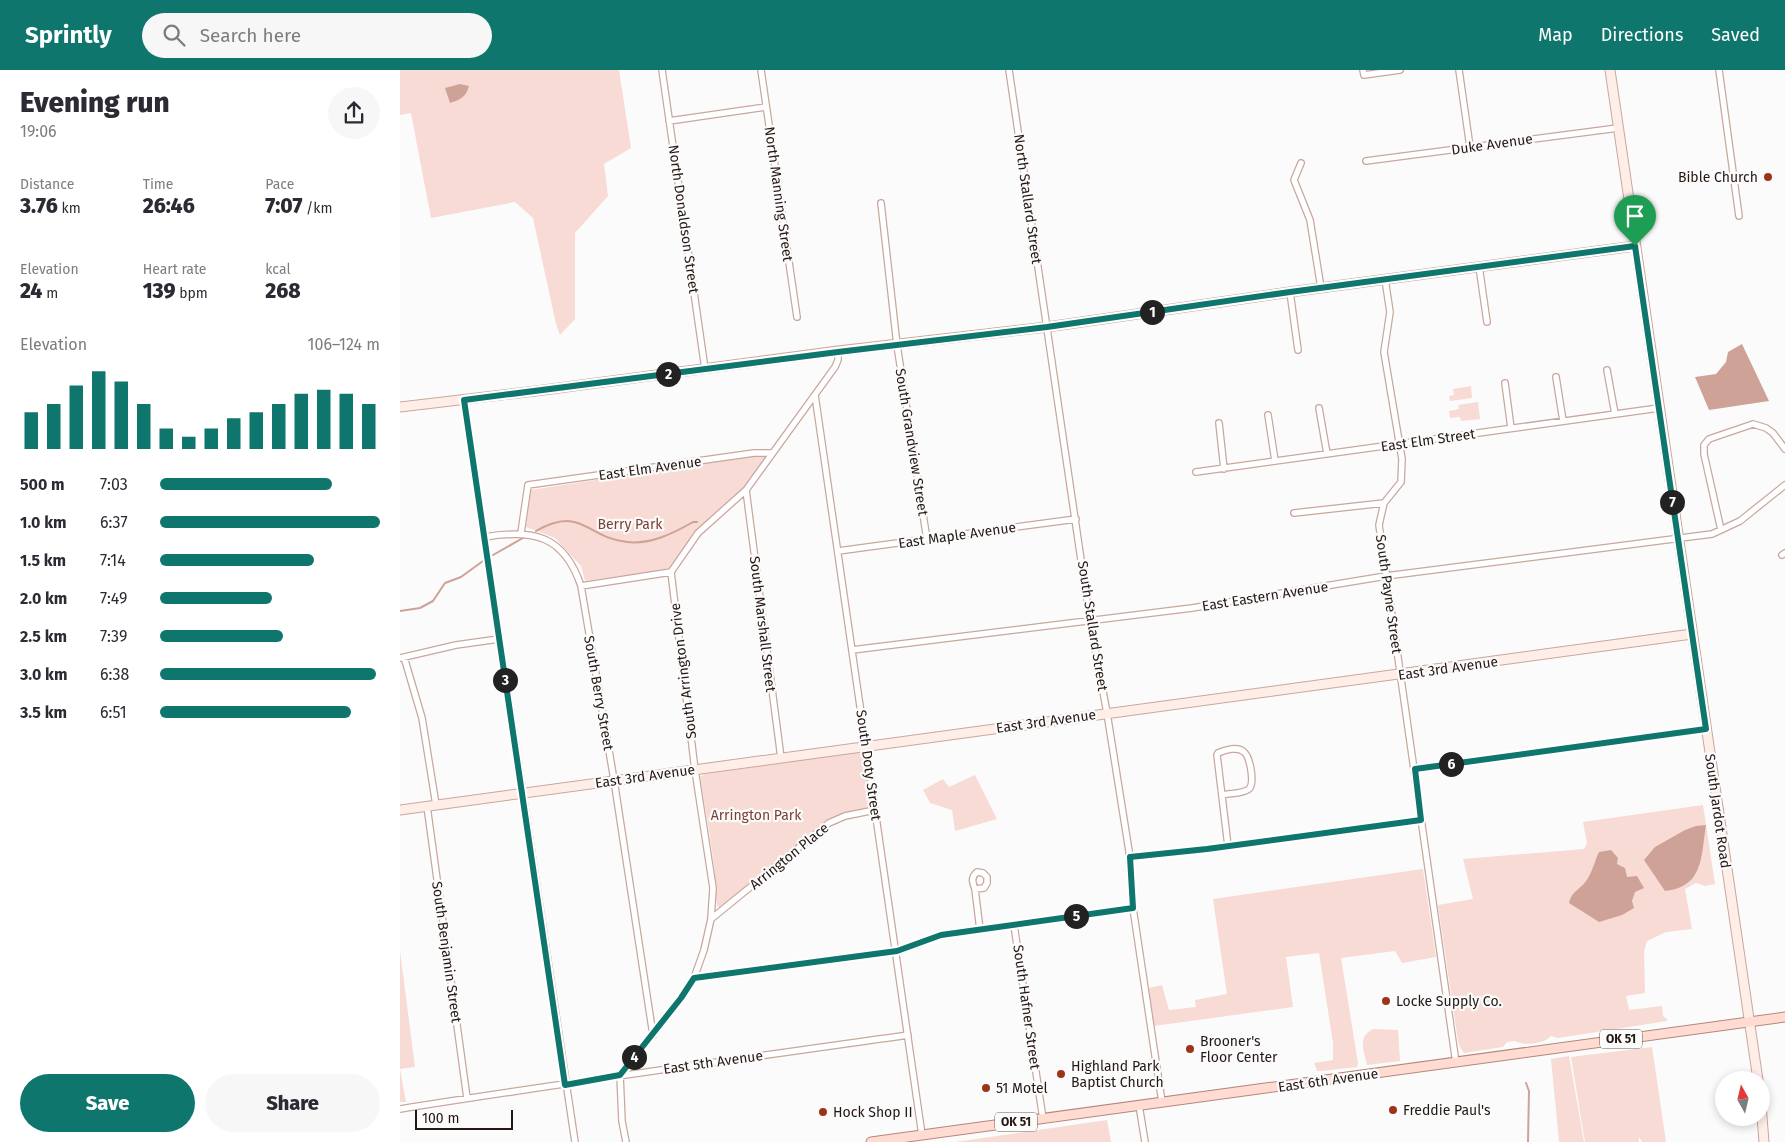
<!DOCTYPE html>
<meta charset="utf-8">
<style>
:root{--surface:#fff;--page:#f7f7f7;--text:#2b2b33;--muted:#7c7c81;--accent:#0f766e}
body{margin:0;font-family:"Fira Sans",sans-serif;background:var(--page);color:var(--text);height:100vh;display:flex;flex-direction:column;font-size:19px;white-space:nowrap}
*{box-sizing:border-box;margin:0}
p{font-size:16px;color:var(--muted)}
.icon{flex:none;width:28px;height:28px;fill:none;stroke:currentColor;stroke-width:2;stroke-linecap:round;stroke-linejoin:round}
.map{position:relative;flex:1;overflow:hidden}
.details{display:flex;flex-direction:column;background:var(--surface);width:400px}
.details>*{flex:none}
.needle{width:32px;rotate:352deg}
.controls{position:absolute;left:1315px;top:1001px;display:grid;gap:10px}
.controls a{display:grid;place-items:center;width:55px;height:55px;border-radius:50%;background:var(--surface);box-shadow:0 2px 8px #0003;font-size:25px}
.scale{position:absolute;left:15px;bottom:12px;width:98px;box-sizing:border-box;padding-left:5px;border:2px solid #241814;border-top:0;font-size:14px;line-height:18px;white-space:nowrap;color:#241814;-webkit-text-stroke:4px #fbfbfb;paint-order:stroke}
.pin{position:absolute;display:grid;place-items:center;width:42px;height:42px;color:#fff;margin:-51px -21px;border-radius:50% 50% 50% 0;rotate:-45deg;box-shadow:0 0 5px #0007}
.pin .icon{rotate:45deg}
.km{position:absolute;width:25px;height:25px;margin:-12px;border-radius:50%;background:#222;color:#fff;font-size:14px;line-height:25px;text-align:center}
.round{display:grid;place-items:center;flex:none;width:52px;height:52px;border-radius:26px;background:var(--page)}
.headline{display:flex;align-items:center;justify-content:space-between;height:85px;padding:0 20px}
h1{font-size:28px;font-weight:800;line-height:38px}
.stats{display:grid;grid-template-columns:repeat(3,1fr);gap:8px;height:85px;padding:5px 20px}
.stats div{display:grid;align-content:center}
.stats b{font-size:21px;font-weight:800}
.stats small{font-size:14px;font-weight:400}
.stats p{font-size:14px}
.chart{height:140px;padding:10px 20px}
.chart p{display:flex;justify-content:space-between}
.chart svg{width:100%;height:90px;margin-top:5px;stroke:var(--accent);stroke-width:6}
.button{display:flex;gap:10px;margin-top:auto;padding:10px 20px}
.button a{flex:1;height:58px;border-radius:30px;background:var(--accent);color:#fff;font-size:20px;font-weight:800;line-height:58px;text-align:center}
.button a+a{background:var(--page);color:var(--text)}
ul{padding:0 20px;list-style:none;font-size:16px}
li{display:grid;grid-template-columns:80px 60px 1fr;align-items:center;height:38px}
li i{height:12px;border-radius:6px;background:var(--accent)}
header{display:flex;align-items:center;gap:30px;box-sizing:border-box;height:70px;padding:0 25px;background:var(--accent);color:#fff}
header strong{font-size:24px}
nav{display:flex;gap:28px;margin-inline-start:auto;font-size:18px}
.search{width:350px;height:45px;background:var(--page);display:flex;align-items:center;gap:12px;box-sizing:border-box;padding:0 18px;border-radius:28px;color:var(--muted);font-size:19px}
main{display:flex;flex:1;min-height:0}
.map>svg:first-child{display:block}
</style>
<header>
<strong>Sprintly</strong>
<div class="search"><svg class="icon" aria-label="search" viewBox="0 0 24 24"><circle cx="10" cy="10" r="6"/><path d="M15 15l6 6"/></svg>Search here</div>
<nav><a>Map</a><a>Directions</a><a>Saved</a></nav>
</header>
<main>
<section class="details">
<div class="headline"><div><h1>Evening run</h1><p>19:06</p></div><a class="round"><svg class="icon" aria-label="share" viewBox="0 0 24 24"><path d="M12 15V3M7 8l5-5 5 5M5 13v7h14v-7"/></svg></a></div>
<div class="stats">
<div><p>Distance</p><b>3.76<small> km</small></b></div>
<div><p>Time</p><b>26:46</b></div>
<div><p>Pace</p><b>7:07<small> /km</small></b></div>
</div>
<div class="stats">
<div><p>Elevation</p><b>24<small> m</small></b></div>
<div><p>Heart rate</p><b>139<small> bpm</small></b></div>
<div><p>kcal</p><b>268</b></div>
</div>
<div class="chart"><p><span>Elevation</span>106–124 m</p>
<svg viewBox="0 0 160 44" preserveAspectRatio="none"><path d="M5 44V26M15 44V22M25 44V13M35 44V6M45 44V11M55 44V22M65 44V34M75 44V38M85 44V34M95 44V29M105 44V26M115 44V22M125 44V17M135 44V15M145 44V17M155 44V22"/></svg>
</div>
<ul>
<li><b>500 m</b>7:03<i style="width:78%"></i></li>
<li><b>1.0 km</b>6:37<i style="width:100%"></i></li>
<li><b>1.5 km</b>7:14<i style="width:70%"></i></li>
<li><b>2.0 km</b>7:49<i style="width:51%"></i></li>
<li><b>2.5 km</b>7:39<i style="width:56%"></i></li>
<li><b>3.0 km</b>6:38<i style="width:98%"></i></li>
<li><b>3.5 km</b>6:51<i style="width:87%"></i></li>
</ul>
<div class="button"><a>Save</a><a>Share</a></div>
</section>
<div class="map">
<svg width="1385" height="1072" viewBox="0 0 1385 1072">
<rect width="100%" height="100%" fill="#fbfbfb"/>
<path fill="#f7dbd4" d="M0,0H219L231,78L204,94L208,126L175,163V249L160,265L156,254L133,148L115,132L31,148L11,43L0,45Z
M1071,316L1072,328L1050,331L1049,326L1054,325L1053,319Z
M1078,332L1080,349L1061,351L1060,347L1050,348L1049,341L1059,339L1058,335Z
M355,385L370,386L345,418L295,462L269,499L185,511L181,496L155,468L126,457L131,420Z
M462,681L471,732L467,739L444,743L427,750L320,838L318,837C315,832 315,804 314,795C310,766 305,736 300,707L305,704Z
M575,705L597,749L555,761L552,740L530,733L523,720L543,709L549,717Z
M1303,735L1315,814L1305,816L1296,813L1285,819L1292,859L1266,862L1247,871L1244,882L1245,923L1226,926L1229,940L1262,936L1263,946L1267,949V951L1158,968L1151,966C1144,974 1124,976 1115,971L1107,972L1103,977L1064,983L1060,977L1058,971L1038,835L1073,829L1063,789L1184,779L1187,773L1183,752Z
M1023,799L1036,887L1002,893L995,881L941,888L958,993L957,997L922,1001H917L914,993L933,990V973L919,883L886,887L893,937L754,956L749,921V918L762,915L769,940L796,937L795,930L827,924L813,829Z
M0,881L15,997L0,999L6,1032H0Z
M973,959L998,960L1000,991L967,995C964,981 957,967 973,959Z
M1252,977L1266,1072H1242L1239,1067V1072H1185L1171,987Z
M1169,986L1184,1072H1159L1151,989Z
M707,1050L711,1072H555Z"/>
<path fill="#cea297" d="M60,14L69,16C66,27 60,30 50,33L45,18Z
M1342,274L1369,331L1309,340L1295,307L1316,304L1326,292L1328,282Z
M1306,755C1301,786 1304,817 1265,821L1244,790L1255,777L1285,760L1296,756Z
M1211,780L1218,788L1217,794L1225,798L1227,807L1237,806L1244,818L1235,822L1232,831L1234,838L1222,845L1199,852L1169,833C1172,820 1181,820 1188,808C1193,800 1195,790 1199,782Z"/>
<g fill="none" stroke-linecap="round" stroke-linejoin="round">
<path stroke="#cea297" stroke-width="2" d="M136,461C182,435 187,468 227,472C250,475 274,463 293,452H297
M93,485L123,468
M0,541L20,538L33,531L45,513L61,507L83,491
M1126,1013L1129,1021L1128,1072"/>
<defs>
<path id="street" d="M262,0L305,299
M361,0L397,247
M609,0L690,551L707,643L729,781L733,838L762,1032
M963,0L964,5L1000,0
M1059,0L1070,77
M1319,0L1339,146
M269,51L366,37
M966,91L1218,58
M901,93L894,110L910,150L921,218
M481,133L497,275L527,470
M1079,196L1087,252
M985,209L990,242L984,282L1002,389L1001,412L984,433L979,455L1056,993
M890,222L898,280
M1207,300L1215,344
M1156,307L1163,351
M1105,313L1111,358
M415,325L522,1065
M64,330L175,1072
M919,338L927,384
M868,345L875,391
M819,353L824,399
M796,402L1259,338
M346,420L381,688
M894,443L984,433
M1321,460L1304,384V375L1309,369L1353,354L1366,358L1373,363L1385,379
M121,463L128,415L354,383H372
M85,467C133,459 164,465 181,516L214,710L253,965
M438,481L676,449
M1382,485L1385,483
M181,516L271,502
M452,580L792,538L986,506L1312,464L1340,451L1385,415
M4,587L22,648L36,735
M0,588L56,575L99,569
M1015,699L1306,659
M822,725C830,723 843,724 849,719C855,713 850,687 844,682C838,676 825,680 818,683L817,685L828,776
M27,736L67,1028
M730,787L807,779L1021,750
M577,802L583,803L587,807V813L584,818L575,819C572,812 571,807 577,802Z
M575,819L580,860
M311,849L429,753L445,746L475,740
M614,855L643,1049
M294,908L497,881L541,865L733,838
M739,1035L745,1072
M0,1039C169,1012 339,989 508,965
M226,1072L222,1051L220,1005L281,928L294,908L304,880L311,849L313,818L295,700L271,502L298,463L346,420L435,297L438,290V281"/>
<path id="secondary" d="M1210,0L1358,1010
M0,337L136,321L438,281L647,257L890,222L1235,176
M0,740L1292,564
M1361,1034L1364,1072"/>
<path id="primary" d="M471,1072L1385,947"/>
</defs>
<use href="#street" stroke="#c9a79e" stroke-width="8"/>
<use href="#secondary" stroke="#c9a79e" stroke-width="11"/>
<use href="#primary" stroke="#b2877c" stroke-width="11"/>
<use href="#street" stroke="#fff" stroke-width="5.5"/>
<use href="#secondary" stroke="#ffede8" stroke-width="9"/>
<use href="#primary" stroke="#ffdbd2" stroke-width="9"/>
</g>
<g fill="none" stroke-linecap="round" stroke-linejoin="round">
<defs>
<path id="route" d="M1235,176L1306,659L1015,699L1021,750L807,779L730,787L733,838L541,865L497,881L294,908L281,928L220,1005L165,1015L64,330L438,282L647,257L890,222Z"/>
</defs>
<use href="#route" stroke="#fff" stroke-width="10"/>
<use href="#route" stroke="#0f766e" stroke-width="6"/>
</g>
<g fill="#9c341a" stroke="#fbfbfb" stroke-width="2">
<circle cx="1368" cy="107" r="5"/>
<circle cx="986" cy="931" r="5"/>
<circle cx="790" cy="979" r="5"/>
<circle cx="661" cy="1004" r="5"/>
<circle cx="586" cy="1018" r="5"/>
<circle cx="993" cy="1040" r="5"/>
<circle cx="423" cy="1042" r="5"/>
</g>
<g text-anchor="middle" stroke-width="4.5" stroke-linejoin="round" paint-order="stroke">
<g fill="#fbfbfb" stroke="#645c59" stroke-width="1">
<rect x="1200" y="959.5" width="42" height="19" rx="4"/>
<rect x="595" y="1042.5" width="42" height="19" rx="4"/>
</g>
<g font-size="12" font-weight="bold" fill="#241814">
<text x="1221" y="973">OK 51</text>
<text x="616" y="1056">OK 51</text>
</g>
<g font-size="14" fill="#241814" stroke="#fbfbfb">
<text transform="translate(1092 74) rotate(-8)" y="5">Duke Avenue</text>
<text transform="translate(379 124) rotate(82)" y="5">North Manning Street</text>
<text transform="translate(628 129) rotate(82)" y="5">North Stallard Street</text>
<text transform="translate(284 149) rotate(82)" y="5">North Donaldson Street</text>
<text transform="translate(1028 370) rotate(-8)" y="5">East Elm Street</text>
<text transform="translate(512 372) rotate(81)" y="5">South Grandview Street</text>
<text transform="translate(250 398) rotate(-8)" y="5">East Elm Avenue</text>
<text transform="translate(557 465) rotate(-8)" y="5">East Maple Avenue</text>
<text transform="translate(989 524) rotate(82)" y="5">South Payne Street</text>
<text transform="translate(865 526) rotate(-9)" y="5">East Eastern Avenue</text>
<text transform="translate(363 554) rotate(83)" y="5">South Marshall Street</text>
<text transform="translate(693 556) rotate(81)" y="5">South Stallard Street</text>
<text transform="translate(1048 598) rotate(-8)" y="5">East 3rd Avenue</text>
<text transform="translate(283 601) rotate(-97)" y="5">South Arrington Drive</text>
<text transform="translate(199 623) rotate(80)" y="5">South Berry Street</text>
<text transform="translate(646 651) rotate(-8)" y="5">East 3rd Avenue</text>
<text transform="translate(469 695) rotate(82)" y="5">South Doty Street</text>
<text transform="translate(245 706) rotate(-8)" y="5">East 3rd Avenue</text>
<text transform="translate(1318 741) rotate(82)" y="5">South Jardot Road</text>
<text transform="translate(389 786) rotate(-39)" y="5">Arrington Place</text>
<text transform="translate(47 882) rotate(82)" y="5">South Benjamin Street</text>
<text transform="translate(627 937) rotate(82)" y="5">South Hafner Street</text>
<text transform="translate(313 992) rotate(-8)" y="5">East 5th Avenue</text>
<text transform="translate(928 1010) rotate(-8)" y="5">East 6th Avenue</text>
</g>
<g font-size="14" fill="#241814" stroke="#fbfbfb" text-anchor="start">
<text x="1358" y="112" text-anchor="end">Bible Church</text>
<text x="996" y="936">Locke Supply Co.</text>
<text x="800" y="976">Brooner's<tspan x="800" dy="16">Floor Center</tspan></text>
<text x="671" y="1001">Highland Park<tspan x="671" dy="16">Baptist Church</tspan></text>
<text x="596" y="1023">51 Motel</text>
<text x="1003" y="1045">Freddie Paul's</text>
<text x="433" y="1047">Hock Shop II</text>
</g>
<g font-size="14" fill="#7b4133" stroke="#fbfbfb">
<text x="230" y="459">Berry Park</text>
<text x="356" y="750">Arrington Park</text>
</g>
</g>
</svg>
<div class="controls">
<a><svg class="needle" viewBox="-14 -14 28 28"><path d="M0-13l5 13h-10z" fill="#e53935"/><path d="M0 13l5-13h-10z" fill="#7c7c81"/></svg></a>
</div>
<div class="scale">100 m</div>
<div class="pin" style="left:1235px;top:176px;background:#1e9e55"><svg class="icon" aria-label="arrive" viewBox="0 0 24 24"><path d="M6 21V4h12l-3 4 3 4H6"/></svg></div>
<b class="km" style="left:752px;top:242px">1</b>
<b class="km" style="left:268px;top:304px">2</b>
<b class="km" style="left:105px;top:610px">3</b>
<b class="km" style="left:234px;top:987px">4</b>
<b class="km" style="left:676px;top:846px">5</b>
<b class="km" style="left:1051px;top:694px">6</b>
<b class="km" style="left:1272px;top:432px">7</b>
</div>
</main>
